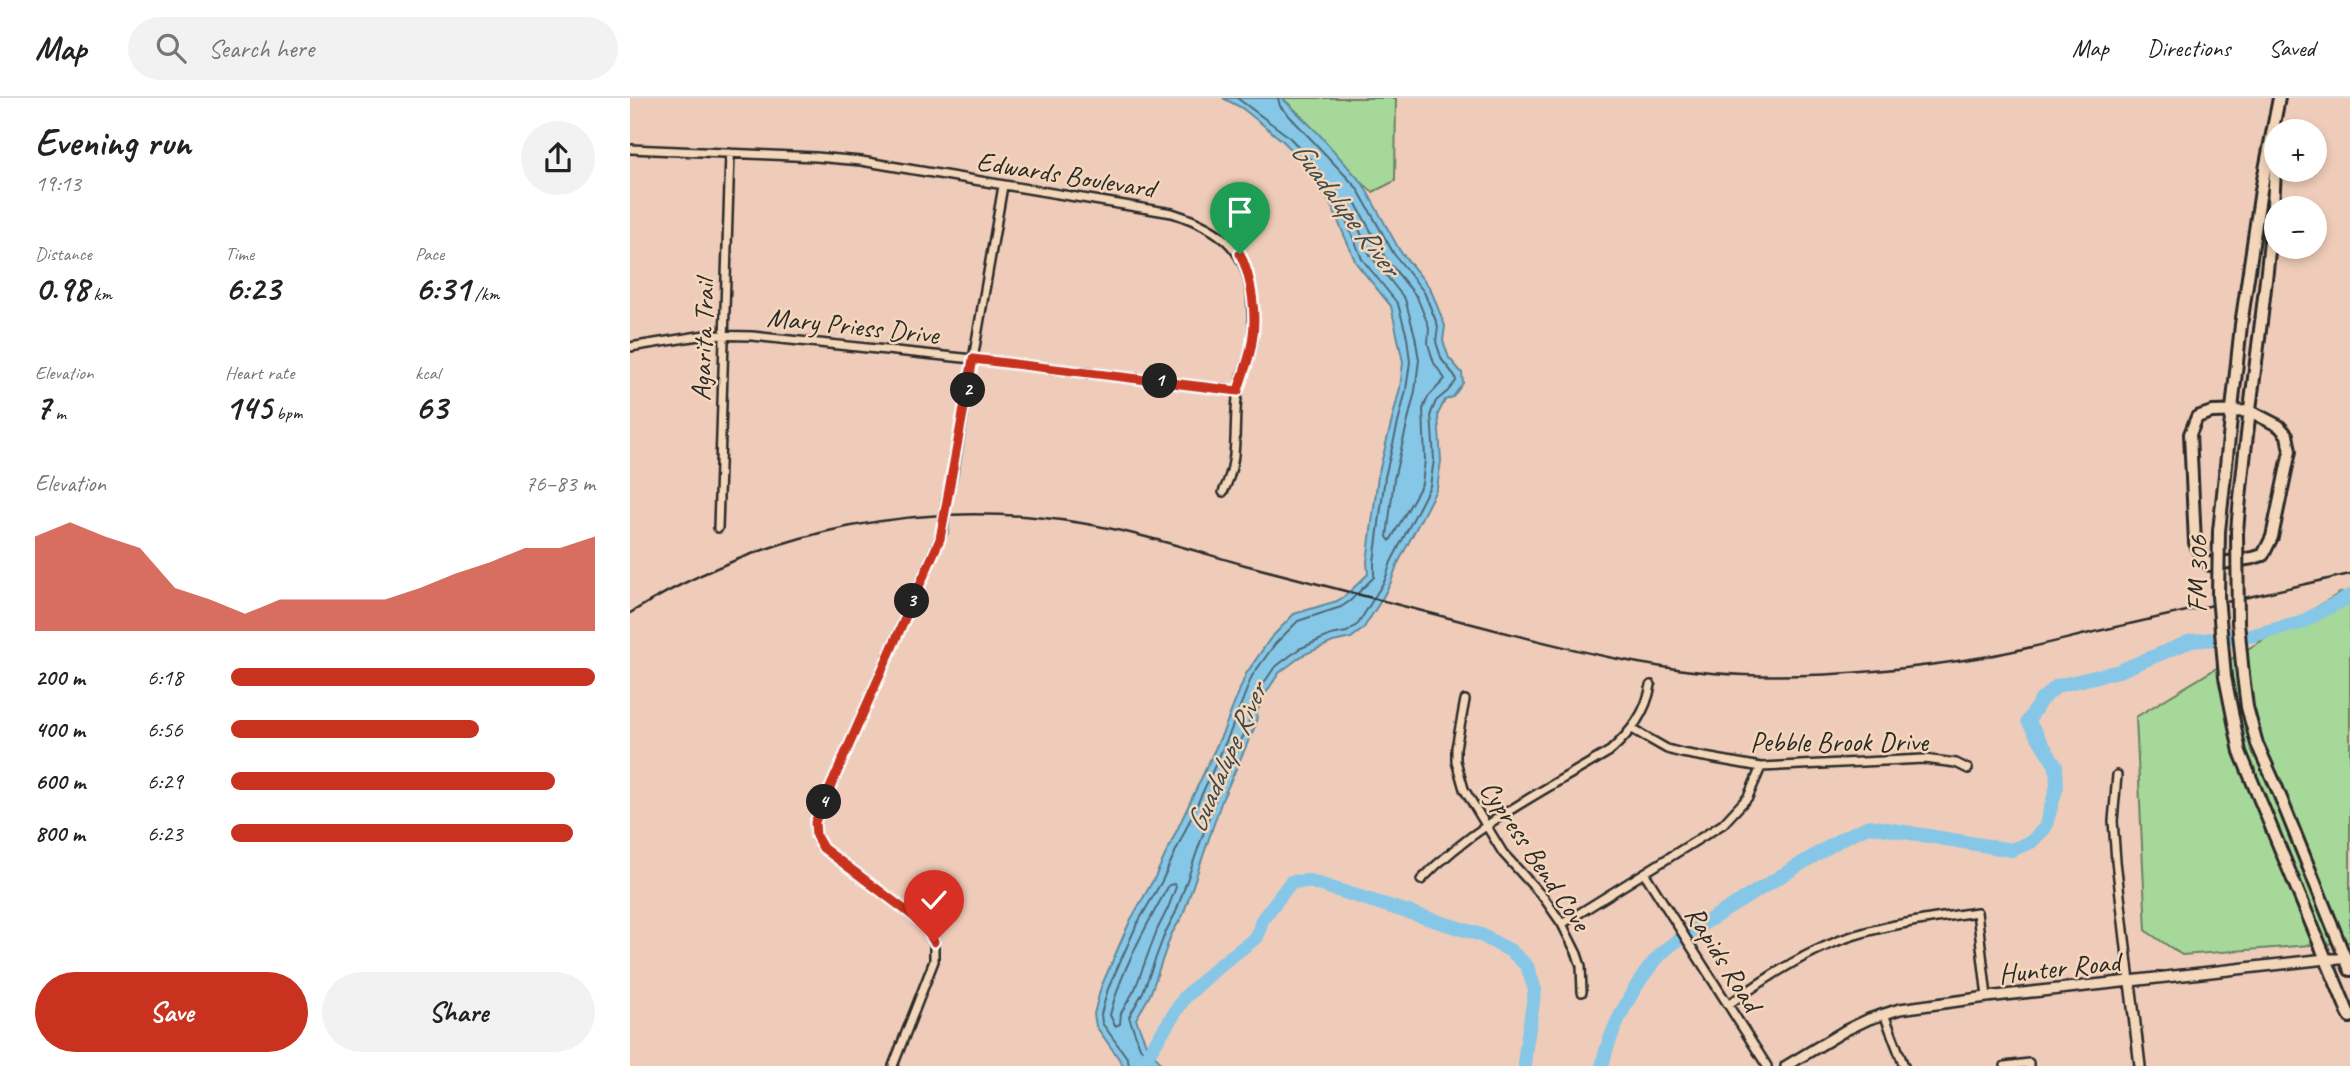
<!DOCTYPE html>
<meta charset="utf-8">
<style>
:root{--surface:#fff;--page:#f2f2f2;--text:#222;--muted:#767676;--line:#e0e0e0;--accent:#c8321e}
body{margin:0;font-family:Caveat,sans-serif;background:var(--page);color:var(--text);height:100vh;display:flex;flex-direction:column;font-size:26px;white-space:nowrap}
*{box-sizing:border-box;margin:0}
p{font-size:23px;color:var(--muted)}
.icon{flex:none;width:38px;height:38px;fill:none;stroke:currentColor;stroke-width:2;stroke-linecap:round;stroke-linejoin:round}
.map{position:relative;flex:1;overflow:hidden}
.drawer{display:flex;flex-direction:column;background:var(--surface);width:630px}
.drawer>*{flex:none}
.fabs{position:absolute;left:1634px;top:21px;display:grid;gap:14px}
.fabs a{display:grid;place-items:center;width:63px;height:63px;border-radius:50%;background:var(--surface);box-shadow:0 4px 10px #0003;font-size:35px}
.pin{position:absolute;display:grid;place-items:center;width:60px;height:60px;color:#fff;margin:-72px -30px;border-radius:50% 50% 50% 0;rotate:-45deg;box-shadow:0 0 7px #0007}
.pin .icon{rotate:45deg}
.km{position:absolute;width:35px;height:35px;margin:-18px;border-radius:50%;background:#222;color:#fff;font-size:19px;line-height:35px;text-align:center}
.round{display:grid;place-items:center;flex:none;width:74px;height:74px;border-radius:37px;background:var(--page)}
.summary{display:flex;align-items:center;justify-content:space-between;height:119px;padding:0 35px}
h1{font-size:38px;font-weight:800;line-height:52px}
.figures{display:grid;grid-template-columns:repeat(3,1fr);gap:10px;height:119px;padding:7px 35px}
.figures div{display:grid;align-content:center}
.figures b{font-size:35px;font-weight:800}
.figures small{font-size:19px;font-weight:400}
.figures p{font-size:19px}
.chart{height:196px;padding:14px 35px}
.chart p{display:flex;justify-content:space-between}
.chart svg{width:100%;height:126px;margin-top:7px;fill:var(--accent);opacity:.7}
.action{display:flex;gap:14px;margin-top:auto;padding:14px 35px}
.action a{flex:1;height:80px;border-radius:42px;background:var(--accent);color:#fff;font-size:28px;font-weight:800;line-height:80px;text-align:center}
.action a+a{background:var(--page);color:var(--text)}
ul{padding:0 35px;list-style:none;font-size:23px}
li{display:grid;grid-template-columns:112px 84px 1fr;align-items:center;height:52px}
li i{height:18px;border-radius:9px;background:var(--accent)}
header{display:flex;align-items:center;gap:42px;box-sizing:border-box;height:98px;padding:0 35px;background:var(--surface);border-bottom:2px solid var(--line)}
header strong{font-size:33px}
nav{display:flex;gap:38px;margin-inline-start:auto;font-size:24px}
.search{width:490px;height:63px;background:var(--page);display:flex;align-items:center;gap:18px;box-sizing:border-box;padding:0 24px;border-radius:38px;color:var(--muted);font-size:26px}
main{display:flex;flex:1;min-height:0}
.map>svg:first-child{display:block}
</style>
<header>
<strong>Map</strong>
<div class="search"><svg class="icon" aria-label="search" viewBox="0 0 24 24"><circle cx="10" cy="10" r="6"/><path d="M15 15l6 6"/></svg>Search here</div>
<nav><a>Map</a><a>Directions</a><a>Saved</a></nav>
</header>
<main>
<section class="drawer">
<div class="summary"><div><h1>Evening run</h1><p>19:13</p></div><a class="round"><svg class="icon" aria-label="share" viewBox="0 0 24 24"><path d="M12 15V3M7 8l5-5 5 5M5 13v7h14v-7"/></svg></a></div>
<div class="figures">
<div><p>Distance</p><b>0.98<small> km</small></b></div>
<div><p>Time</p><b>6:23</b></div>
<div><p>Pace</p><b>6:31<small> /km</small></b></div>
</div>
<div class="figures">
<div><p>Elevation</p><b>7<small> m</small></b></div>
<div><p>Heart rate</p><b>145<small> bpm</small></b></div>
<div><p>kcal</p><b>63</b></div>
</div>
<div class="chart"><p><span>Elevation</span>76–83 m</p>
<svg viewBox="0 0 160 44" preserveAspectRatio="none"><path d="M0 44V11L10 6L20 11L30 15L40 29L50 33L60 38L70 33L80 33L90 33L100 33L110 29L120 24L130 20L140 15L150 15L160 11V44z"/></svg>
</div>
<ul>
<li><b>200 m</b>6:18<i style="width:100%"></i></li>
<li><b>400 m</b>6:56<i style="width:68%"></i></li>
<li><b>600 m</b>6:29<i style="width:89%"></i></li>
<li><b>800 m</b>6:23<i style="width:94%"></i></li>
</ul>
<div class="action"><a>Save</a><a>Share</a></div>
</section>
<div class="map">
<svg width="1720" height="968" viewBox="0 0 1720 968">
<rect width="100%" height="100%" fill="#efccb9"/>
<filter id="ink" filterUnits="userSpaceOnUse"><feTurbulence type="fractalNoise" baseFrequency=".0143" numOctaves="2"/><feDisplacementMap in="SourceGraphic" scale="14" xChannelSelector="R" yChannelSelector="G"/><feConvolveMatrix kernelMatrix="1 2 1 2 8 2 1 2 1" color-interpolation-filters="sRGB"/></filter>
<g filter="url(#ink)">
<path fill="#a6d89a" stroke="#688262" stroke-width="2" d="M652,0H766L765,83L743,94C709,67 686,28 652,0Z
M1720,494V844L1552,857L1516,833L1506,619L1710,495Z"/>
<path fill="#86c7e7" stroke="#62899c" stroke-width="2" d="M593,0H652L688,35L733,86L770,153L800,190L815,228L813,243L819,260L832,275L833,285L823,299L815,302L808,316L811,363L807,390L767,467L761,484L752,501L733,531L721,540L703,544L673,557L649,575L632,601L627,615L626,626L592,702L553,817L541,837L520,897L506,921L516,946L533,968H494L466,928L464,916L471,889L500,823L525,779L593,634L616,576L640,541L664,516L707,503L715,498L738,476L737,464L748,378L770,290L773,264L761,208L726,165L703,111L677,68L653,43L612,10Z"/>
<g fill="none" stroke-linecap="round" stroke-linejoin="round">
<path stroke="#4f6976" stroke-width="2" d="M722,103L725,104L756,161L787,199L799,229L798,246L804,265L815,281L798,299L793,311L795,362L792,386L760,443L757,439L764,381L785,293L789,262L785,238L775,201L740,157L719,107Z
M544,786L546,789L538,810L527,832L505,891L491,915L490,926L485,928L480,917C491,872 517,826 539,787Z
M499,968L498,961L472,925L471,916L478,891L507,826L532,783L599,637L622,578L645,546L668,523L711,509L720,503L744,479V464L755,379L776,292L780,264L777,239L768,206L732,161L710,108L683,64L658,38L607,0
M524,968L510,949L499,919L513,894L535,835L546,814L586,699L619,625L620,614L626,597L644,570L669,551L701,537L717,534L728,526L755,482L761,464L800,388L804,362L801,315L806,303L818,293L826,283L825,278L812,262L806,244L808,228L794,194L764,156L727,90L650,8L648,0"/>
<path stroke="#86c7e7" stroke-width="14" d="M1060,834L1213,740L1239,728L1381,752L1401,744L1415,730L1427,688L1426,668L1398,623L1411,602L1427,588L1489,573L1561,543L1620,538L1670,525L1720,498
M513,964L555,899L590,867L627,839L632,822L661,784L679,783L851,837L881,853L897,868L905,892L895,956V968
M972,968C981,928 1014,862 1050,841"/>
<defs>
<path id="minor" d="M0,51L186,59L231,63L542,115C593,131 620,153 622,209C622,221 625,235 622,247C619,262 610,277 608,293C602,328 611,360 593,394
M0,249L75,237L122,238L343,261L608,293
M88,430L100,55
M835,602L826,650V663L834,691L873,755L914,800L932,826L947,856L951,868L952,894
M1002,631L1037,651L1052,655L1131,669L1294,661L1326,665L1338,671
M1487,677L1483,723L1486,763L1500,884
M1015,776L1137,968
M791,782C844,727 915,692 980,653C1001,634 1016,615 1021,587
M932,826L1093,726L1118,699L1131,669
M1099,906C1130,885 1161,863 1196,848C1243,827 1296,822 1347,814L1357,899
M1254,916L1274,968
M263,968L304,863V843L295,827L193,750L186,739L185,724L313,433L316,404L324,371L373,88
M1375,968L1399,965V968"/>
<path id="tertiary" d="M1500,884L1510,968
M1156,968L1216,932L1239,921L1270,911L1357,899L1696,861H1720"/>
<path id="secondary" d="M1620,313L1649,328L1657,337L1660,353L1642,439L1633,457L1623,460L1580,467L1573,461L1565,445L1560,336L1567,319L1582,314Z
M1589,433L1611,227L1631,92L1649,0
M1607,434C1617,304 1643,175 1646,45
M1613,577L1617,609L1627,646L1646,688L1720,872
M1595,579L1610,654L1720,919"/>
</defs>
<use href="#minor" stroke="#2b2b2b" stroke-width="12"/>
<use href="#tertiary" stroke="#2b2b2b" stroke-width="14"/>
<use href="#secondary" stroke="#2b2b2b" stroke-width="16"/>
<use href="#minor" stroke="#f4d7ba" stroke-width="7"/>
<use href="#tertiary" stroke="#f4d7ba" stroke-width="9"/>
<use href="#secondary" stroke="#f4d7ba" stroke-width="10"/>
<path stroke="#2b2b2b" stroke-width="2.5" d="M0,515C138,431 292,399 451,425C507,434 561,452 615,467C701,489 787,512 873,534C941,551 1011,569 1082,575C1169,582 1261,574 1347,560C1391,553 1434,541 1477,531C1558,513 1639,495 1720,476"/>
<defs>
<path id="secondary-bridge" d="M1589,433L1588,498L1595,579
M1607,434L1608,524L1613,577"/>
</defs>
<use href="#secondary-bridge" stroke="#2b2b2b" stroke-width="16" stroke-linecap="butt"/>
<use href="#secondary-bridge" stroke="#f4d7ba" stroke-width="10"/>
</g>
</g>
<g fill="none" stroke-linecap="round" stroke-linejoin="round" filter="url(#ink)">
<defs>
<path id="route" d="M304,844L295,827L193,750L186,738L185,724L310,441L343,261L608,293C612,277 620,261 622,244C627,218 622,180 610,156"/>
</defs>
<use href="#route" stroke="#fff" stroke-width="14"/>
<use href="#route" stroke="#c8321e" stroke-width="9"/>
</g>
<g text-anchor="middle" stroke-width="5" stroke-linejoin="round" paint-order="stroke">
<g font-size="28" fill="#2b2b2b" stroke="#f4d7ba">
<text transform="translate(436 76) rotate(9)" y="10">Edwards Boulevard</text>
<text transform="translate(223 227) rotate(6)" y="10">Mary Priess Drive</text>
<text transform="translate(72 242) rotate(-88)" y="10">Agarita Trail</text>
<text transform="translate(1567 476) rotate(-90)" y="10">FM 306</text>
<text x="1209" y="653">Pebble Brook Drive</text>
<text transform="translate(906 757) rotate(56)" y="10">Cypress Bend Cove</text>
<text transform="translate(1094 860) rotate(58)" y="10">Rapids Road</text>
<text transform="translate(1429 869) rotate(-6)" y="10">Hunter Road</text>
</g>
<g font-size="30" font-style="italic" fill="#3d4a51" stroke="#f4d7ba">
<text transform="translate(716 110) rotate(53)" y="10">Guadalupe River</text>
<text transform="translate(596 660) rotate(-66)" y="10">Guadalupe River</text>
</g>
</g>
</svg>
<div class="fabs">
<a>+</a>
<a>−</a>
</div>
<div class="pin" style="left:610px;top:156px;background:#1e9e55"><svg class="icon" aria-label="arrive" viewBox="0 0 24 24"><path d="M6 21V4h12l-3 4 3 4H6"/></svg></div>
<div class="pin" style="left:304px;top:844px;background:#d93025"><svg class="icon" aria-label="check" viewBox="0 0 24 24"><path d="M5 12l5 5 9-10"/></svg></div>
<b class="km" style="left:530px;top:283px">1</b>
<b class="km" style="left:338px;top:292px">2</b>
<b class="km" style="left:282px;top:503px">3</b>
<b class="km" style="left:194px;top:704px">4</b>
</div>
</main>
